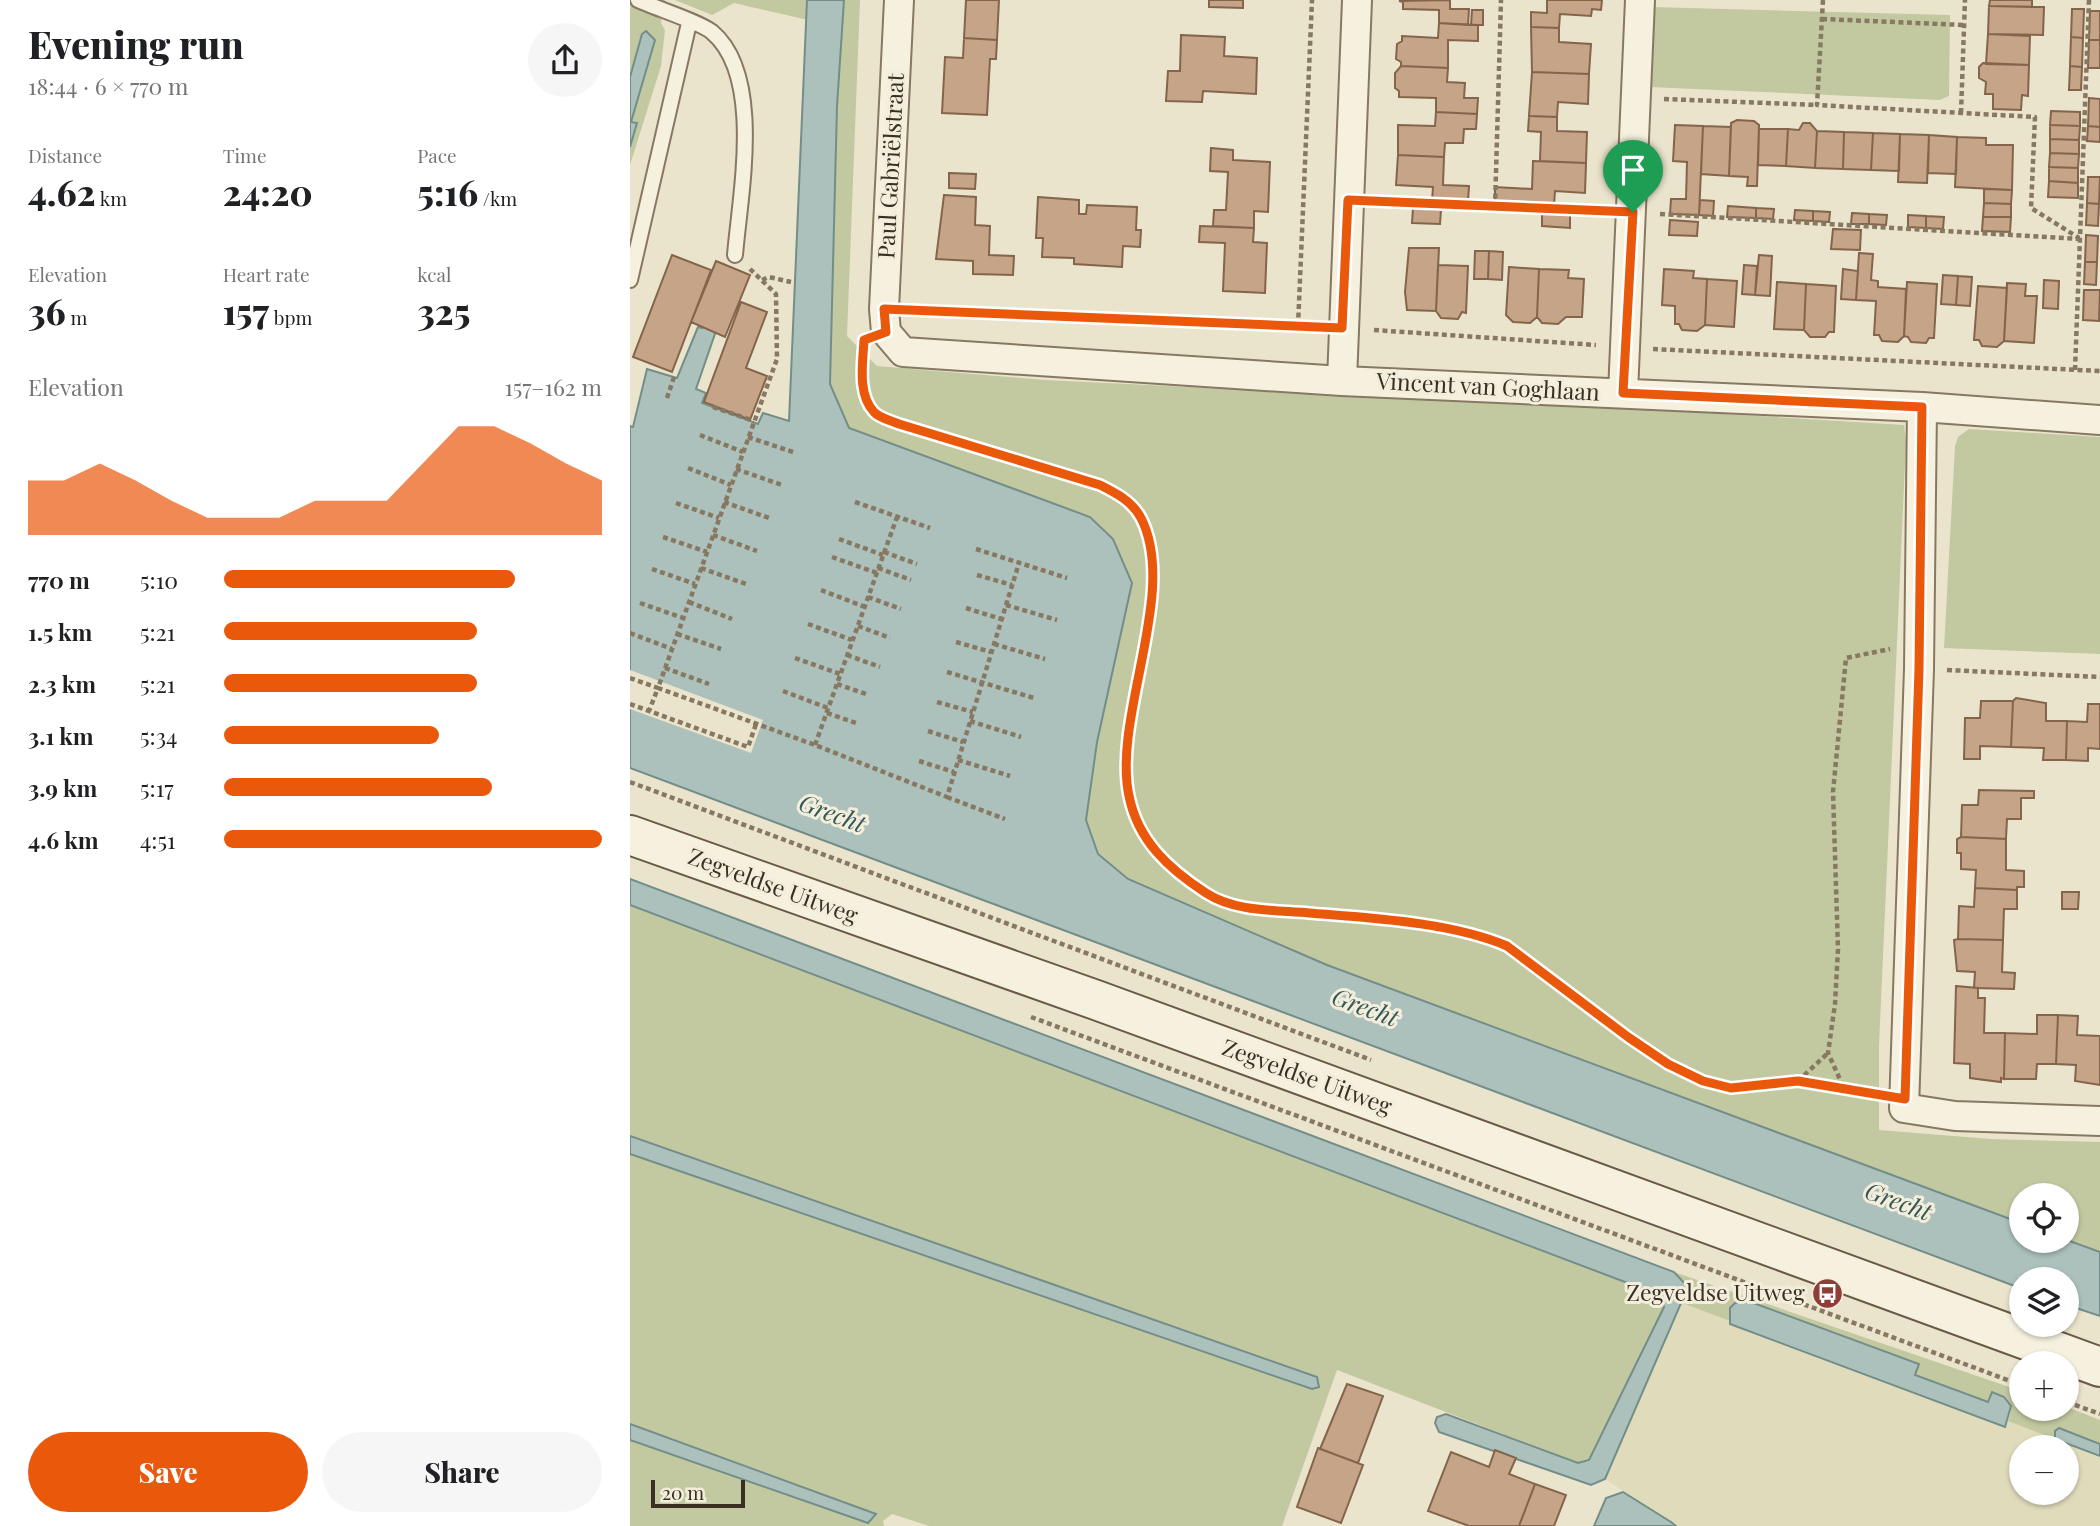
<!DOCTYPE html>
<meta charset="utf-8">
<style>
:root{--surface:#fff;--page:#f6f6f6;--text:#202124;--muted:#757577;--accent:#ea580c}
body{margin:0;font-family:"Playfair Display",serif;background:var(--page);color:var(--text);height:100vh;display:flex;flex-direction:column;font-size:26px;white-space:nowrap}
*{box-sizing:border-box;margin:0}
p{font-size:23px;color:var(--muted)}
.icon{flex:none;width:38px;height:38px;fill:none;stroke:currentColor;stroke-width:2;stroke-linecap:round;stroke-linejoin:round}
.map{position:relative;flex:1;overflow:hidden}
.drawer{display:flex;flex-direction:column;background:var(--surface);width:630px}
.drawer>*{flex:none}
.buttons{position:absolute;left:1379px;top:1183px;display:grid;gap:14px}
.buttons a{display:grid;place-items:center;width:70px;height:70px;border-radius:50%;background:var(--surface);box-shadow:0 2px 5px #0004;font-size:35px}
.scale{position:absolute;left:21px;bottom:18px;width:94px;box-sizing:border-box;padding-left:7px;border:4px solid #392f23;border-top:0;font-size:19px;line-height:24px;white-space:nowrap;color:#392f23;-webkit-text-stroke:5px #f3eedc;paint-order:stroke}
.pin{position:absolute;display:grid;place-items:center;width:60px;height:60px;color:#fff;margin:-72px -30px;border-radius:50% 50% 50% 0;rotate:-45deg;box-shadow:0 0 7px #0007}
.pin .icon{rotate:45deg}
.round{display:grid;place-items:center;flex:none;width:74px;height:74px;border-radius:37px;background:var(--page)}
.summary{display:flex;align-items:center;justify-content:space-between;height:119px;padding:0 28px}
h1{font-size:38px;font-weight:800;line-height:52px}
.stats{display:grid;grid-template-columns:repeat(3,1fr);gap:10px;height:119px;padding:7px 28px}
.stats div{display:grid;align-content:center}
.stats b{font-size:35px;font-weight:800}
.stats small{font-size:19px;font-weight:400}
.stats p{font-size:19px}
.chart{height:196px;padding:14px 28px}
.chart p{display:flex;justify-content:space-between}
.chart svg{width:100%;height:126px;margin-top:7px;fill:var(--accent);opacity:.7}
.primary-button{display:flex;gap:14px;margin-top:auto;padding:14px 28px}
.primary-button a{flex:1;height:80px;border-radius:42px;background:var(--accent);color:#fff;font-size:28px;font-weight:800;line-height:80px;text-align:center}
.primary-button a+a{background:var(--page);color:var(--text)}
ul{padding:0 28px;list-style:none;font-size:23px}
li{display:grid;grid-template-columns:112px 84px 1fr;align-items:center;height:52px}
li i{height:18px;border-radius:9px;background:var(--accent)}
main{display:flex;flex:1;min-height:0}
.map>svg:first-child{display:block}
</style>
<main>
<section class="drawer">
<div class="summary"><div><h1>Evening run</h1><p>18:44 · 6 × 770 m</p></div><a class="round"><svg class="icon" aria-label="share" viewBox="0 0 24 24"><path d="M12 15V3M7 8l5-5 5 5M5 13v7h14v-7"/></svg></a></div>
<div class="stats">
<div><p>Distance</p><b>4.62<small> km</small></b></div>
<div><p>Time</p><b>24:20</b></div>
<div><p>Pace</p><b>5:16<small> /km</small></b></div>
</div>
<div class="stats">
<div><p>Elevation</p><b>36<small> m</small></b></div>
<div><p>Heart rate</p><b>157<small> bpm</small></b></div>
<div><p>kcal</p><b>325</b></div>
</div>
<div class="chart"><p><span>Elevation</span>157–162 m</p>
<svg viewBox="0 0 160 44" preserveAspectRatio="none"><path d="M0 44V25L10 25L20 19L30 25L40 32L50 38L60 38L70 38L80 32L90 32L100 32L110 19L120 6L130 6L140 12L150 19L160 25V44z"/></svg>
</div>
<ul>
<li><b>770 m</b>5:10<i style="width:77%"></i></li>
<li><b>1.5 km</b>5:21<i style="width:67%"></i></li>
<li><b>2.3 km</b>5:21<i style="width:67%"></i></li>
<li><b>3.1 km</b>5:34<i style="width:57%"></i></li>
<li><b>3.9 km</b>5:17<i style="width:71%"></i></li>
<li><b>4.6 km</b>4:51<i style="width:100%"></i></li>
</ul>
<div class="primary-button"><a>Save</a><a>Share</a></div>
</section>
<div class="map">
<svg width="1470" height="1526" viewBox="0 0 1470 1526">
<rect width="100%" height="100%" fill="#ebe4cd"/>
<path fill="#e0dcbb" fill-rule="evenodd" d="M1052,1303L1375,1427L1378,1421L1470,1456V1526H1046L975,1479ZM1391,1447H1437V1493H1391Z"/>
<path fill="#c2c9a1" d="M0,0H35L31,23L35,30L31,66L0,165V147L7,124L1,122L25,41L12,34L0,77Z
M45,0H177L178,20L104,3L82,15Z
M214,0H230L217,336L247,366L415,380L1016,409L1274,425L1276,441L1249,1046V1130L1361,1139L1470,1142V1252L1437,1240V1195H1391V1223L697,965L498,879L468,854L456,820L467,742L460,517L219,428L200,384L207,106Z
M1022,7L1320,15L1319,96L1310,100L1019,87Z
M1339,429L1470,437V654L1314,648L1325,446L1328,437Z
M0,905L1032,1296L1034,1306L959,1460L948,1463L707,1370L652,1526H299L262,1514L253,1521L254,1526H0V1440L238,1523L245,1514L0,1424V1154L682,1389L689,1386L687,1377L0,1136Z
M1044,1272L1391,1391V1409L1437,1407L1470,1420V1444L1429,1428L1425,1431V1439L1378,1421C1385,1406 1376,1398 1363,1392L1358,1402L1285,1375L1289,1364L1110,1301L1100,1308V1321L1052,1303L1058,1287Z"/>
<path fill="#acc1bc" stroke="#738e89" stroke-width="2" d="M177,0H214L207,106L200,384L219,428L460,517L483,539L502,583L467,742L456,820L468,854L498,879L697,965L1391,1223V1241L1437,1240L1470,1252V1316L1437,1305V1279H1391V1289L1382,1285L0,768V426L3,427L17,369L47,378L68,327L72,328L77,316L88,325L66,389L76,393L72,403L128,424L133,413L159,421Z
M16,31L25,40L1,122L7,123L0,147V77L12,34Z
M0,879L1044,1272L1058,1287L975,1479L961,1485L809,1432L805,1423L807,1417L816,1414L948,1463L959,1460L1034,1307L1032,1296L0,905Z
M0,1136L687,1377L689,1387L682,1389L0,1154Z
M1118,1301L1289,1364L1285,1375L1358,1402L1362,1392L1374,1397L1381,1406L1375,1427L1100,1324V1308L1105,1303Z
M0,1424L246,1514L238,1523L0,1440Z
M1429,1428L1470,1444V1456L1425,1439V1431Z
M993,1492L1041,1522L1046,1526H964L976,1498Z"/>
<path fill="#ebe4cd" d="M0,670L133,720L121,753L0,709Z"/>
<path fill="#c5a487" stroke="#84644a" stroke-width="2" d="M336,0H369L367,40L334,38Z
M579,0H613V8L579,7Z
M820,0V9H839L838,25L809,23V10L773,9V2L769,1Z
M917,0H972L971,10L962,9L961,16L930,14L929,28L901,27V12L917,13Z
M1360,0H1402V7L1359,6Z
M1359,6L1414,7L1413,35L1358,34Z
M1442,9H1454L1453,38L1441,37Z
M842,10H853V25H841Z
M1460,11H1470V40H1459Z
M809,23L848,25V41L818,40V68L771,66V62L766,59L767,44L772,41V36L808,38Z
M901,27L929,28V42L961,44L959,74L902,72Z
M1358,34L1400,36L1399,65L1356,64Z
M551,35L595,37L594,56L627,58L626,94L573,91L572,102L536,101L538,71H550Z
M1441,37L1453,38L1452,67L1440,66Z
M334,38L367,40L366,59H360L357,115L312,113L315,57L333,58Z
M1459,40H1470V68H1458Z
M1353,63L1399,65L1398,96L1392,95L1391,110L1363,109V94H1355L1356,82L1349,78V67Z
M771,66L818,68L817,82L835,83L834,98H848L847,114L806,112V98L769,97V91L765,88V73Z
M1440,66L1452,67L1451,90H1439Z
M902,72L959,74L958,104L928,102L927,117L899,116Z
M1459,98L1470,99V127L1458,126Z
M1421,111L1450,112V126L1420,125Z
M806,112L847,114L846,129H834L833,143H815L814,157L768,155V125L805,126Z
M899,116L927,117V131L957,132L956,163L910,161L911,132L898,131Z
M1107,120L1124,121L1129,125L1127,186H1117L1118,177L1099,176L1101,123Z
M1173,123H1180L1187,131L1185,168L1156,166L1158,129L1169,130Z
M1045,125L1073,126L1069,215L1040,214L1041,199H1056L1057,162L1043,161Z
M1420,125L1450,126L1449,140L1420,139Z
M1073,126L1101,127L1099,176L1071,174Z
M1458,126L1470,127V142L1457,141Z
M1129,129H1158L1156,166L1128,165Z
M1187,131L1214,132L1213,169L1185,168Z
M1214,132L1243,133L1241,170L1213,169Z
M1243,133L1270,134L1269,171L1241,170Z
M1270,134L1299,135L1297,183L1268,182Z
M1299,135L1327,137L1326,174L1298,173Z
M1327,137L1356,138V145H1383L1382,190L1325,187Z
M1420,139L1449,140V154L1420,153Z
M581,148L603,150V160L640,162L638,212L624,211V228L583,226L584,210H596L598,172L580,171Z
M1420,153L1449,154L1448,168L1419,167Z
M768,155L814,157L813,185L839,186L838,202L802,201L803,187L766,185Z
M903,161L956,163L955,193L925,191L924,205L865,203V187L902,189Z
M1419,167L1448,168V183L1419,181Z
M319,173L346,174L345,189L319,188Z
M1458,177H1470L1469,204L1457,203Z
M1419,181L1448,183V198L1418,197Z
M1354,189L1382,190L1381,204L1354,203Z
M314,195L346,197L345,225L360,226L359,255L384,256L383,275L343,274V261L306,259Z
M408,197L449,200V214H456L457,205L507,207L506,230H511L510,247L493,246L492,267L444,264V258L412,257L413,238H406Z
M1070,200L1084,201L1083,216L1069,215Z
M1354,203L1381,204V217H1353Z
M1457,203L1469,204L1468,226L1456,225Z
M1098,206L1126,208V218L1097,217Z
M783,208L811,210L810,224L782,223Z
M1126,208L1144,209L1143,219L1126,218Z
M1165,210L1183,211V221L1164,220Z
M1183,211L1200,212L1199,222L1183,221Z
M912,212L940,213V228L912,226Z
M1222,213L1239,214V224H1221Z
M1239,214L1257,215L1256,225L1239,224Z
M1278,215L1296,216V228L1278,227Z
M1296,216L1314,217L1313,229L1296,228Z
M1353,217H1381L1380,232L1352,231Z
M1040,220L1068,222L1067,236L1039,235Z
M570,226L624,228L623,242L637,243L635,293L593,291L595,243L569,242Z
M1203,229L1231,230L1230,250L1201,249Z
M1456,235L1468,236L1467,262H1455Z
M779,248H809L806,311L777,310L775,292Z
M845,251H859L858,279H844Z
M859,251L873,252L872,280L858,279Z
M1229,253L1243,254L1241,280L1248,281V287L1276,289L1274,336L1268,342L1252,341L1249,335H1244L1246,301L1226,300Z
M42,255L81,270L42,372L3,357Z
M1129,255L1142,256L1140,296L1125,295Z
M86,261L120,275L95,337L61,322Z
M1455,262H1467L1466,285L1454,284Z
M808,265L838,266L836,313L832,312L828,319L811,318L806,311Z
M1114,265L1127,266L1125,295L1112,294Z
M879,267L909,269L907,317L900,323L883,322L876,315Z
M909,269L939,270L938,278L954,279L952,317H936L928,324L912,323L907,317Z
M1034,269L1064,271L1063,278L1077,279L1075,325L1067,331L1052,330L1049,324H1045V306L1032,305Z
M1213,269L1228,271L1226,300L1211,299Z
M1313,275L1328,276L1326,305L1311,304Z
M1328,276L1342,277L1340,306L1326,305Z
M1077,279L1107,281L1104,327L1075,325Z
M1414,280L1429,281L1428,309L1413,308Z
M1147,282L1176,284L1174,330L1144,329Z
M1277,282L1307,284L1304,338H1299L1296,343L1281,342L1278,337L1274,336Z
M1377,283L1396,284L1395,296H1407L1404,343L1374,341Z
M1176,284L1206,286L1204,332H1199L1195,337H1180L1174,330Z
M1348,286L1377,288L1374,341L1367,347L1352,346L1349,340H1344Z
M1454,290H1470L1469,321L1453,320Z
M111,302L137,312L116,368L137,376L120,420L74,402Z
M1386,698L1416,703V721H1437L1436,760H1413L1414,748L1381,747L1383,701Z
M1351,701H1383L1381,747L1350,746V759H1334L1335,718H1350Z
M1458,704H1470V749L1458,748V761L1436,760L1437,721L1457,722Z
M1349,790L1404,791V798H1391V819H1377L1376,839L1331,837L1332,805H1348Z
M1331,837L1376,839V870L1394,871V887H1387V890L1345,888L1346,870L1331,869V853H1327V839Z
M1345,888L1387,890V909H1374L1373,940L1328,939L1329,906L1344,907Z
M1432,892H1449L1448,909H1432Z
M1328,939L1373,940L1372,972L1385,973L1384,989L1344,988L1345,972L1327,971L1324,940Z
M1326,986L1348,988V998H1355L1354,1033H1375L1374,1079L1371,1078V1082L1340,1078V1064L1324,1063Z
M1407,1015H1428L1426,1064H1407L1406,1079H1374L1375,1033L1407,1034Z
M1428,1015L1448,1016L1447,1035L1470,1036V1085L1445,1081L1446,1065L1426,1064Z
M717,1384L753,1396L728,1463L690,1449Z
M688,1448L733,1465L711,1523L667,1507Z
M865,1450L886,1458L879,1474L905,1484L889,1526H839L798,1511L821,1452L859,1467Z
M905,1484L936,1495L924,1526H889Z"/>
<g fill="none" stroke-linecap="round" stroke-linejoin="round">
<defs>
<path id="lane" d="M8,0C25,8 70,22 82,32C134,76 110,194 105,255
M0,280L59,23"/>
<path id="street" d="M269,0L254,309L256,332L273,352L712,381L1292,407L1470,420
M712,381L727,0
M993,393L1010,0
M1292,407L1289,669L1274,1108L1325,1116L1470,1121"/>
<path id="secondary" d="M0,835L466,1000L1470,1367"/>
</defs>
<use href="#lane" stroke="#877862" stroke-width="18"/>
<use href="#street" stroke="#877862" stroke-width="32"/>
<use href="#secondary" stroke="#695945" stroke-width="42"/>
<path stroke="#877862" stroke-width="4.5" stroke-dasharray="5 3.5" stroke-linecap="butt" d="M1193,0L1187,105L1405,117L1401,208L1449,238
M1192,19L1334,25
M1034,99L1187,105
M1331,113L1335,0
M747,201L973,211
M865,207L871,0
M1030,214L1450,239
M120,269L146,294L147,359L28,688L185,745L317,797L389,563
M132,280L139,277L161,282
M283,310L686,327
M668,326L682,0
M744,330L966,345
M1023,349L1470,371
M233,352C231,393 230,407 269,424L470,485C486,493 502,501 511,518C549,592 482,717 499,796C508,841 539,869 576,893C605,912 646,910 679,913C738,918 823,923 877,946L998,1037L1038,1064L1073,1081L1101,1088L1168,1081L1247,1095
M1445,370L1459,0
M37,398L44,377
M83,407L124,421
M70,435L113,452
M118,437L163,452
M58,468L101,485
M106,469L152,485
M94,502L139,518
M225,502L300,528
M46,503L89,518
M83,535L127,551
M33,537L77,552
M209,539L253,555
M346,549L437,578
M254,552L287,564
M202,557L247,573
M71,568L116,584
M248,568L281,580
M22,569L65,584
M347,575L382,585
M191,590L235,607
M238,597L271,609
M59,602L102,619
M10,603L53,618
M376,605L427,620
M336,608L371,619
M178,624L222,640
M228,626L260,638
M0,633L42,649
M47,634L91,649
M326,642L361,652
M364,644L415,659
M217,655L250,667
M165,658L210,674
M35,668L79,684
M1317,670L1470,677
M317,672L404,698
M0,678L28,688L19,711
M207,684L239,695
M153,691L198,708
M307,702L343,712
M0,704L118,747L126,724
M197,713L229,724
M340,721L391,737
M298,731L333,742
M185,745L267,517
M328,760L380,776
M289,761L324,772
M0,782L741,1060
M317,797L375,819
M401,1017L1391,1385
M1168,1081L1198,1053
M1213,1086L1198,1053L1205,1004L1208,949L1203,792L1216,658L1260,649
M1437,1402L1470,1414"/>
<use href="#lane" stroke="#f6f1df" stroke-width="14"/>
<use href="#street" stroke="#f6f1df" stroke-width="28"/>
<use href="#secondary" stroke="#f6f1df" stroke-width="38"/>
</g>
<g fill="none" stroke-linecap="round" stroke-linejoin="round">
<defs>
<path id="route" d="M718,200L1003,212L993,393L1292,407L1289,669L1275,1099L1168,1081L1101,1088L1073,1081L1038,1064L998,1037L877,946C821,922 740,918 679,913C646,910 605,912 576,893C539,869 508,841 499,796C482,717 549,592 511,518C502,501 486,493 470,485L269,424C262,421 249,418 244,412C227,394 233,362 234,340L256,332L254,309L712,328Z"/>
</defs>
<use href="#route" stroke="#fff" stroke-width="14"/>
<use href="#route" stroke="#ea580c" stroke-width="9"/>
</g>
<defs>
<symbol id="bus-disc" viewBox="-11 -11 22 22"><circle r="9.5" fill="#903d38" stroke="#f3eedc"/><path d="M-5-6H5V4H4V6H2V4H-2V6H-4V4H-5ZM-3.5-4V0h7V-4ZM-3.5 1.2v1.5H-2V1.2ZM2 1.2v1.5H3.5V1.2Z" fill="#fff"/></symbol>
</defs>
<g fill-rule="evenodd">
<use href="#bus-disc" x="1180" y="1276" width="35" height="35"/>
</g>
<g text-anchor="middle" stroke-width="6" stroke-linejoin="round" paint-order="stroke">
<g font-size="23" fill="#392f23" stroke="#f3eedc">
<text transform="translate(261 166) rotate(-87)" y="8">Paul Gabriëlstraat</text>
<text transform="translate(858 387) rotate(3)" y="8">Vincent van Goghlaan</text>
<text transform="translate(143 886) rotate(20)" y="8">Zegveldse Uitweg</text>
<text transform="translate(677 1077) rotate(20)" y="8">Zegveldse Uitweg</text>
</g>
<g font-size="23" fill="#392f23" stroke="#f3eedc" text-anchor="end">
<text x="1175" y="1301">Zegveldse Uitweg</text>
</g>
<g font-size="24" font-style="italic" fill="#355757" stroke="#f3eedc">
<text transform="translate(202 814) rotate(20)" y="8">Grecht</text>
<text transform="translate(735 1008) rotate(20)" y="8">Grecht</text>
<text transform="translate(1268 1202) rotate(20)" y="8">Grecht</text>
</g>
</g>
</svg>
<div class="buttons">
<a><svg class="icon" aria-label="locate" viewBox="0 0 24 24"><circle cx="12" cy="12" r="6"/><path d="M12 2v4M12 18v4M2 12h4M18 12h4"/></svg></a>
<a><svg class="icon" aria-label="layers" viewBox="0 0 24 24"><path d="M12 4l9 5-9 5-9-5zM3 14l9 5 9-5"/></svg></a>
<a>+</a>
<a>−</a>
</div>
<div class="scale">20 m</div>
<div class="pin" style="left:1003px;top:212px;background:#1e9e55"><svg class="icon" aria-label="arrive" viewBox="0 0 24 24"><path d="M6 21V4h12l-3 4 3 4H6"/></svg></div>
</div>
</main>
